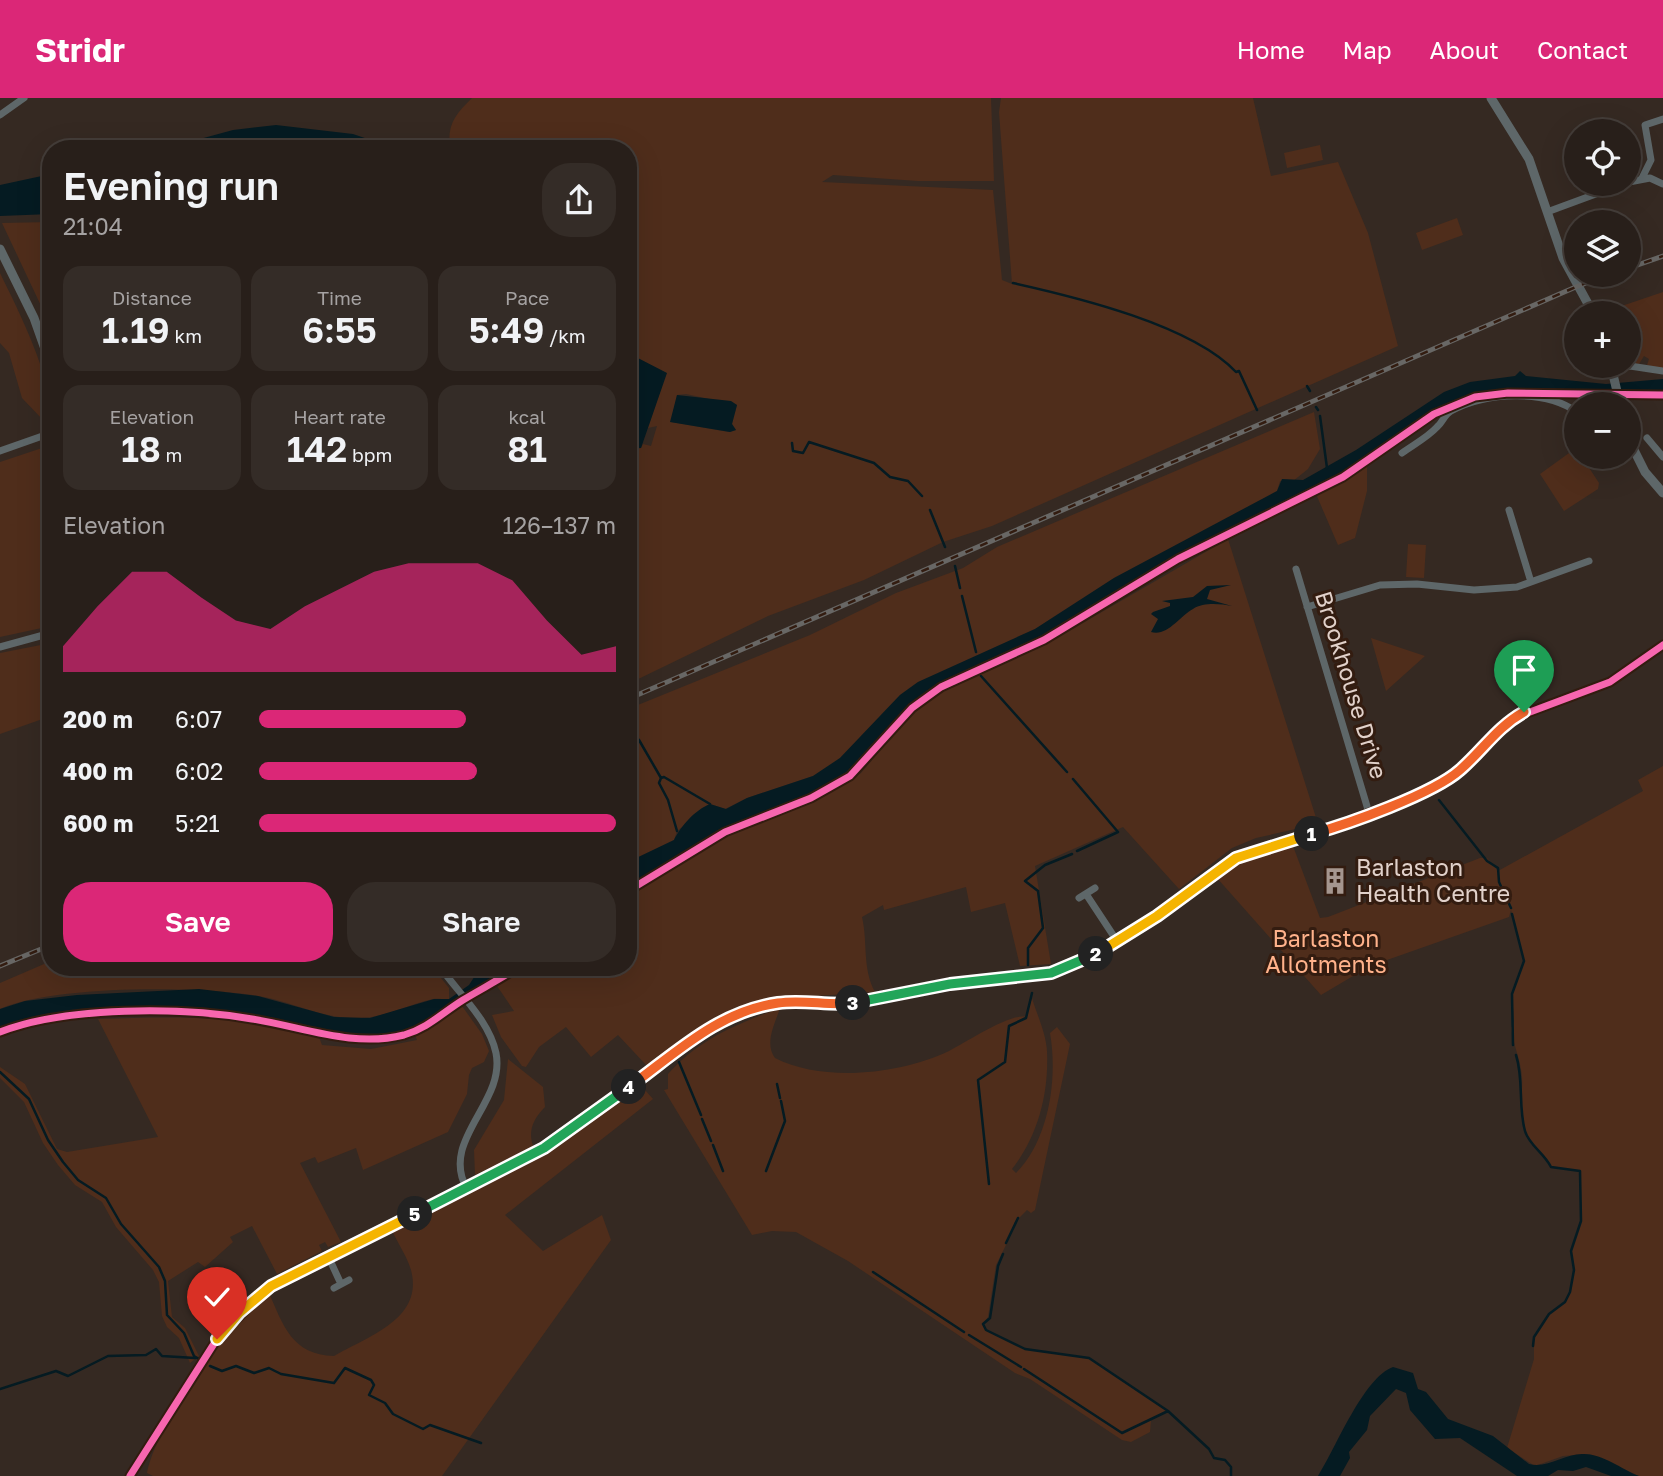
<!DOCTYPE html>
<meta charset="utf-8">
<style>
:root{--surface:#281f1a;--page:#342c27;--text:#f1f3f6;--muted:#a5a2a2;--line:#443d39;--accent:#db2777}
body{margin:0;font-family:"Golos Text",sans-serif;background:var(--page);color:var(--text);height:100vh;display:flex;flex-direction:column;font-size:26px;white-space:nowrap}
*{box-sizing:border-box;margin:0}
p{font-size:23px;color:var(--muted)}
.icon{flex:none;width:38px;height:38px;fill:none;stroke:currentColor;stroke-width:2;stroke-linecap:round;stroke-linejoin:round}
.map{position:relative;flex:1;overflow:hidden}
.drawer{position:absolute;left:42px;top:42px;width:595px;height:836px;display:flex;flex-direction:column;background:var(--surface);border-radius:28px;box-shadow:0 7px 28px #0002,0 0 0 2px var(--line)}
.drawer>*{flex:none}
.controls{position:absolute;left:1564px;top:21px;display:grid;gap:14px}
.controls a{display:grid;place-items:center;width:77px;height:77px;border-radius:50%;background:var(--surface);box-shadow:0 7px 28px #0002,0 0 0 2px var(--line);font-size:35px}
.pin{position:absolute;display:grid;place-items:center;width:60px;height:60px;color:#fff;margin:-72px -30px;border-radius:50% 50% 50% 0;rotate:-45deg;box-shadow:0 0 7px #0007}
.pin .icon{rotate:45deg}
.km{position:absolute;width:35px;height:35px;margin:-18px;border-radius:50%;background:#222;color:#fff;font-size:19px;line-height:35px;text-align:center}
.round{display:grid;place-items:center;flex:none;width:74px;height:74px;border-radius:28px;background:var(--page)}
.headline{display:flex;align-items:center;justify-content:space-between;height:119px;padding:0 21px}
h1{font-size:38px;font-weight:600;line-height:52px}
.stats{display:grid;grid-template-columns:repeat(3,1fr);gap:10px;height:119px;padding:7px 21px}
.stats div{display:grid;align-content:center;border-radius:18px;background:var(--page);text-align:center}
.stats b{font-size:35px;font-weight:600}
.stats small{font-size:19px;font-weight:400}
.stats p{font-size:19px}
.chart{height:196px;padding:14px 21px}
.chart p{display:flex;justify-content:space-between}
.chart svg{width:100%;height:126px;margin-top:7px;fill:var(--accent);opacity:.7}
.action{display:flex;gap:14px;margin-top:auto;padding:14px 21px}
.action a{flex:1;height:80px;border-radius:28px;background:var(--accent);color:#fff;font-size:28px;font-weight:600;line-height:80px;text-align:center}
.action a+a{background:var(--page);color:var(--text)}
ul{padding:0 21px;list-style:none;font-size:23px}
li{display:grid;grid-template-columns:112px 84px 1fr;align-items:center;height:52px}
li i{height:18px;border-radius:9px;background:var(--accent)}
header{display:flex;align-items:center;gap:42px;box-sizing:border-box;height:98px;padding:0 35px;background:var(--accent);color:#fff}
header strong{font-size:33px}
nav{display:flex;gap:38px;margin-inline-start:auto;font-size:24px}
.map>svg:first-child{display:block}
</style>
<header>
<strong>Stridr</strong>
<nav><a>Home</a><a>Map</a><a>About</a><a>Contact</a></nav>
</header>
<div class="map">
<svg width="1663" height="1378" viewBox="0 0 1663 1378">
<rect width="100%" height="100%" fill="#352922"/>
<path fill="#4f2d1b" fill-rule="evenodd" d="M472,0H991L994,83H918L833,77L822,84L993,92L1002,182L1012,186L999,14L1001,0H1253L1271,78L1338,64L1368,135L1398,248L992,428L943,444L864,482L768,518L628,586V351L641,350L643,346L651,348L657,328L648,330L666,275L628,255V51H450C447,26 455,17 472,0ZM686,296L737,307L732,326L736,332L729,334L671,324L677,297Z
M1320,47L1323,62L1287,70L1284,55Z
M1457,120L1463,137L1422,152L1416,135Z
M51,124V229L2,125Z
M0,175C20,216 51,276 51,322L44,323L22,300L9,255L0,245Z
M1663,194V271L1647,267L1649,261L1644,258L1639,266L1629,264V215H1601Z
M1314,314L1320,351L1308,371L1293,383H1280L1277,393L1114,480L1035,531L918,584L900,597L840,660L813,678L747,700L725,711L710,706L677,733L674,742L628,764V611L810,537L896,495L963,470L997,449Z
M51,347V528L0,539V364Z
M1576,350L1577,359H1582L1599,385L1598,391L1564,413L1540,376Z
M1367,367V393L1355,440L1338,447L1316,396Z
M1228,441L1318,726L1256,740L1232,750L1179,791L1123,729L1035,768L1051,866L1020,868L1005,805L971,814L966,789L884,812L883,807L862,819C868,845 862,870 875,894L786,900L714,922L647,968L618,937L591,959L566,929L539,949L526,969L522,968L501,939L492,917L514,913L497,888L521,870H628V797L726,736L832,693L861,675L907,621L936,597L1050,544Z
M1408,446L1426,447L1424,480L1406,479Z
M1371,540L1425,558L1386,593Z
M51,545V618L0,636V555Z
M1663,668V1378H1639L1590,1356L1563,1358L1535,1368L1507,1350L1534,1261V1239L1549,1216L1565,1204L1570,1194L1574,1172L1571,1153L1581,1123L1580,1073L1551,1069C1545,1054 1533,1050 1527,1039C1518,1020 1523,999 1522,979C1521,963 1513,946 1511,930L1514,924L1512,896L1524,863L1511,812L1509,819L1370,868L1321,897L1217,780L1248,760L1293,748L1320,820L1328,819L1480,760H1487L1498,773L1643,693L1638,682Z
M51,863V870H347L350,874L357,870H433L449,890V901C443,902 439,900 433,901C405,907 382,922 351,920C319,919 290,903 258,898C198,888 55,887 0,911V885Z
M1032,900C1037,917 1046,935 1047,953C1049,995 1038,1038 1012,1071L1016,1075C1049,1042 1058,980 1050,935L1057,929L1070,946L1035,1112L1031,1115L1027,1112L1014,1125V1131L996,1167L988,1219L983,1226L986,1232L1025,1251L1089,1260L1168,1313L1151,1322L1150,1334L1131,1344L1122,1342L1030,1281L1015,1275L848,1163L796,1134L772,1133L752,1137L664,992L668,991V976C699,941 737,926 780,910C775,926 764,945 775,960C824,985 901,976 949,953C967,944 1010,915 1026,919Z
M462,908L482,936L489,953L484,964L472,970L469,977L467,996L448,1034L363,1072L356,1050L318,1065L315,1059L300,1065L341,1144L328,1149L325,1144L319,1147L322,1153L277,1176L252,1128L230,1139L233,1144L205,1169L198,1164L168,1183L172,1219L185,1230L199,1258L190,1265L179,1240L167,1229L162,1218L159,1184L153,1172L116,1129L102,1104L75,1087L58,1067L43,1045L24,1004L0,980V969L25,986L57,1051L67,1054L158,1039L98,921C179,918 240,917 319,939L322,947L371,951L417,942L415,937L438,926Z
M508,961L543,989L545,1009C533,1021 527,1034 534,1050L475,1077L474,1052L504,1002Z
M637,991L645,992L653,1001L505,1117L543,1153L602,1117L611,1142L442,1378H153L147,1375C158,1323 227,1229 269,1195C283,1227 292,1257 334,1258C368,1238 424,1221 411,1172C407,1159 398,1145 392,1133L545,1053Z"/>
<path fill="#051b22" d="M276,27L353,36L397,51H163L233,32Z
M51,76V116L0,118V87Z
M628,255L667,275L641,350L628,351Z
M1520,273L1526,278L1606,286L1663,281V293L1518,292L1456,302L1428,318L1354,370L1171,462L1049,535L930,592L900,616L853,672C817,696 778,706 740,724C701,741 664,766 628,789V764L674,742C681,728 695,712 710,706L726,711L747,700L813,678L840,660L900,597L918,584L1035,531L1114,480L1277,393L1282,381L1303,382L1356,352L1444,294L1470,284L1515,278Z
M677,297L731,303L737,307L732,326L736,332L730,334L670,324Z
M1231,487L1210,492L1207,501L1232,508C1220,506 1204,504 1193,511C1180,518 1167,539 1151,534L1158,521L1151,516L1153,514L1170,508V505L1162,503L1193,499L1207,488Z
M480,870H512C499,879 484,885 471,893C448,908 431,926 404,933C351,948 299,925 247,916C178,905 66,908 0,931V911L25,903L77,897L199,891L258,898L334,919L370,920L434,901H449L469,887Z
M1393,1269L1413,1275L1418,1291L1426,1294L1448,1321L1493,1338L1529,1366C1547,1371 1564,1356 1582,1356C1602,1355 1621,1371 1639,1378H1611L1586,1369L1573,1373L1558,1372L1548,1378H1517L1460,1340L1435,1341L1410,1312L1406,1295L1396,1291L1370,1318L1367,1332L1349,1354L1350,1360L1340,1378H1318C1336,1350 1363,1280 1393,1269Z"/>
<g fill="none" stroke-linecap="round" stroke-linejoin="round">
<path stroke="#051b22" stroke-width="2.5" d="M1013,185C1076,199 1192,227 1236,274L1239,273L1257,312
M1307,288L1310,293
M1316,309L1318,312
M1320,318L1327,370
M792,345L793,353L803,355L809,344L874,365L890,379L908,383L922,398
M930,412L945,449
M955,468L960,490
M962,498L976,554
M981,578L1067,674
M630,634L639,642L661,680L664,679L710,706
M661,680L659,685L668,702L677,733
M1073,681L1118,734L1077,753
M1439,702L1487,763L1498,770L1499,784L1511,810
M1512,816L1524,863L1512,896L1513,947
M1028,867V850L1043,830L1038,793L1025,783L1045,767L1072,756
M1516,957C1524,982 1518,1008 1525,1033C1529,1047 1544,1055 1551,1069L1580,1073L1581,1123L1571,1153L1574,1172L1570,1194L1565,1204L1549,1216L1534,1239L1533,1248
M679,964L701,1017
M0,974L29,1001L48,1042L63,1064L78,1082L106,1100L121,1126L159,1169L165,1183L167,1217L184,1235L194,1258L199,1261
M777,986L780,1000
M702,1021L711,1043
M713,1047L723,1073
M766,1073L785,1023L781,1003
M989,1086L978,982L1005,964L1009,928L1026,920L1032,895
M1006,1145L1018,1120
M1003,1156L998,1168L990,1220L983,1226L986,1232L1025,1251L1089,1260L1168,1313
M873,1174L964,1234
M969,1237L1021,1269
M210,1268L222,1273L236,1268L254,1275L269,1270L281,1276L334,1285L345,1270L371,1282L374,1287L369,1297L385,1305L393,1316L423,1331L430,1327L481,1345
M1024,1271L1122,1335L1168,1313L1209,1351L1214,1360L1225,1362L1231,1369V1378
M0,1291L56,1273L68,1278L108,1258L146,1257L156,1251L162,1258L195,1260"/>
<path stroke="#5e6769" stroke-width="7" d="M0,17L24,0
M1642,80L1651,62L1645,27L1663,21
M1629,84L1650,80L1663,86
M1547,114L1623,86
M1611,271L1630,268L1663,273
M1647,340L1663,359
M0,353L51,335
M1402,355C1413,347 1428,339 1437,329C1443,324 1444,317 1451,313C1486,294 1545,291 1577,314
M1509,412L1531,484
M1296,471L1369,715
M1307,509L1380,487L1417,486L1474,492L1517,489L1589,463
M0,549L51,535
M1086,796L1117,843
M1079,800L1095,790
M441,870C459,896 489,922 496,955C506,1005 439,1042 467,1091
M328,1158L341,1186
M334,1190L349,1182"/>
<path stroke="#5e6769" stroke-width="9" d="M1491,0L1529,61L1563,160L1593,215
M0,151L34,220L51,268
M1611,268L1620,306
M1629,342L1645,374L1663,395
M130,1378L217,1241L265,1192L544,1050L711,928L743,913L779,904L848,905L950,885L1032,878L1067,870L1092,858L1157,818L1236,760L1320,734L1430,692L1460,672L1481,648L1511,621L1610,584L1663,547"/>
<defs>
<path id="rail" d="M1629,170L1663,158
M628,601L1578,188L1609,177
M0,868L51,847"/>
</defs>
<use href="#rail" stroke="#686765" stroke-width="5"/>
<use href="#rail" stroke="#331c10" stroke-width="2.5" stroke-dasharray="8" stroke-linecap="butt"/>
<defs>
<path id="cycleway" d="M628,793L725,734L811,700L850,678L912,610L941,589L1044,542L1178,461L1343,379L1434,316L1475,299L1508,295L1663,297
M0,934C67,908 182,909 252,921C303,929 353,950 404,937C428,930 442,915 463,902C481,891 499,882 517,870
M130,1378L217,1241L265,1192L544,1050L711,928L743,913L779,904L848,905L950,885L1032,878L1067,870L1092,858L1157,818L1236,760L1320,734L1430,692L1460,672L1481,648L1511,621L1610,584L1663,547"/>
</defs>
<use href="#cycleway" stroke="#331c10" stroke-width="11"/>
<use href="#cycleway" stroke="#f766af" stroke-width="7"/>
</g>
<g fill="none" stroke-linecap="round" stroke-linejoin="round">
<defs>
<path id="split-1" d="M1312,736C1348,726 1433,696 1460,672C1483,652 1497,629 1524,614"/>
<path id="split-2" d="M1096,856L1157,818L1236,760L1312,736"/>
<path id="split-3" d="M853,905L950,886L1051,875L1096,856"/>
<path id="split-4" d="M629,989C676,955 717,914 778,905C803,901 829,908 853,905"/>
<path id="split-5" d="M415,1116L544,1050L629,989"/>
<path id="split-6" d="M217,1241L239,1215L271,1188L415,1116"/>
</defs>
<use href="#split-1" stroke="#fff" stroke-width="14"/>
<use href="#split-2" stroke="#fff" stroke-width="14"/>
<use href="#split-3" stroke="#fff" stroke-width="14"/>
<use href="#split-4" stroke="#fff" stroke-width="14"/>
<use href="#split-5" stroke="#fff" stroke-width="14"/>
<use href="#split-6" stroke="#fff" stroke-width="14"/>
<use href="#split-1" stroke="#f0652b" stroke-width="9"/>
<use href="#split-2" stroke="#f5b400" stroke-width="9"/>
<use href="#split-3" stroke="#22a559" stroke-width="9"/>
<use href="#split-4" stroke="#f0652b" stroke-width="9"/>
<use href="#split-5" stroke="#22a559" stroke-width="9"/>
<use href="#split-6" stroke="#f5b400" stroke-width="9"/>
</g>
<defs>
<symbol id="building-bare" viewBox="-9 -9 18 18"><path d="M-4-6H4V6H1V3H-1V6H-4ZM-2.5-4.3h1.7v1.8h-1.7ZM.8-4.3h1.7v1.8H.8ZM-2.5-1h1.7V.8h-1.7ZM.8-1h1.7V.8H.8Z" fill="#a5968f" stroke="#331c10" stroke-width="2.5" paint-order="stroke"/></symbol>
</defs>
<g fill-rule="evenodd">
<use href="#building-bare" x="1316" y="764" width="38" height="38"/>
</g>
<g text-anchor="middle" stroke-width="6" stroke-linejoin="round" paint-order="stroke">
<g font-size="23" fill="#e1d1ca" stroke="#331c10">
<text transform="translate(1351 587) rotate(73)" y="8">Brookhouse Drive</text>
</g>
<g font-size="23" fill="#e1d1ca" stroke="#331c10" text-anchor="start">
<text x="1356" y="778">Barlaston<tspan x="1356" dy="26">Health Centre</tspan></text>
</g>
<g font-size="23" fill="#ffb28b" stroke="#331c10">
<text x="1326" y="849">Barlaston<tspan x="1326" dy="26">Allotments</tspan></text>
</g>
</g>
</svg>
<div class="controls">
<a><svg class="icon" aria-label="locate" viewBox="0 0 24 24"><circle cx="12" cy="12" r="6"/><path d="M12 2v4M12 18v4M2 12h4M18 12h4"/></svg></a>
<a><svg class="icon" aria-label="layers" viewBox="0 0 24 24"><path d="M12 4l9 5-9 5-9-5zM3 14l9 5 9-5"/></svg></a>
<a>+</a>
<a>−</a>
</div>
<div class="pin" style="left:1524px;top:614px;background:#1e9e55"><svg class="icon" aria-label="arrive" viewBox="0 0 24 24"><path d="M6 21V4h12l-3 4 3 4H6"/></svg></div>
<div class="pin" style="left:217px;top:1241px;background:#d93025"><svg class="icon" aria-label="check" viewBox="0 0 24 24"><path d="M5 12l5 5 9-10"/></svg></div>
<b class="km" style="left:1312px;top:736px">1</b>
<b class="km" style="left:1096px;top:856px">2</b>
<b class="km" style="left:853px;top:905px">3</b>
<b class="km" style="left:629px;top:989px">4</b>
<b class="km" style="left:415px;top:1116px">5</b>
<section class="drawer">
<div class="headline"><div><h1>Evening run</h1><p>21:04</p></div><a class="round"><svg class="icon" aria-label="share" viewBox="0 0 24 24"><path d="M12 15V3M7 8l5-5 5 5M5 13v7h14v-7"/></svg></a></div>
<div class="stats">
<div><p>Distance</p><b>1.19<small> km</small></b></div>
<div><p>Time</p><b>6:55</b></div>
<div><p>Pace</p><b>5:49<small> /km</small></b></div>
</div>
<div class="stats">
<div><p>Elevation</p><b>18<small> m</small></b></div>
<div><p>Heart rate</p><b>142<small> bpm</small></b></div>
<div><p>kcal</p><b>81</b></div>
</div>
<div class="chart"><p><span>Elevation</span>126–137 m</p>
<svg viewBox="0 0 160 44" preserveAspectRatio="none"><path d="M0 44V35L10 21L20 9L30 9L40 18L50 26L60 29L70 21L80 15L90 9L100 6L110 6L120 6L130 12L140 26L150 38L160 35V44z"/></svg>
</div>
<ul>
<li><b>200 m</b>6:07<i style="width:58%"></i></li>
<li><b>400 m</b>6:02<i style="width:61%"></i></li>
<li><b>600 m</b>5:21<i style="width:100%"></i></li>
</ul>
<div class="action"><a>Save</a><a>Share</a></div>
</section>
</div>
